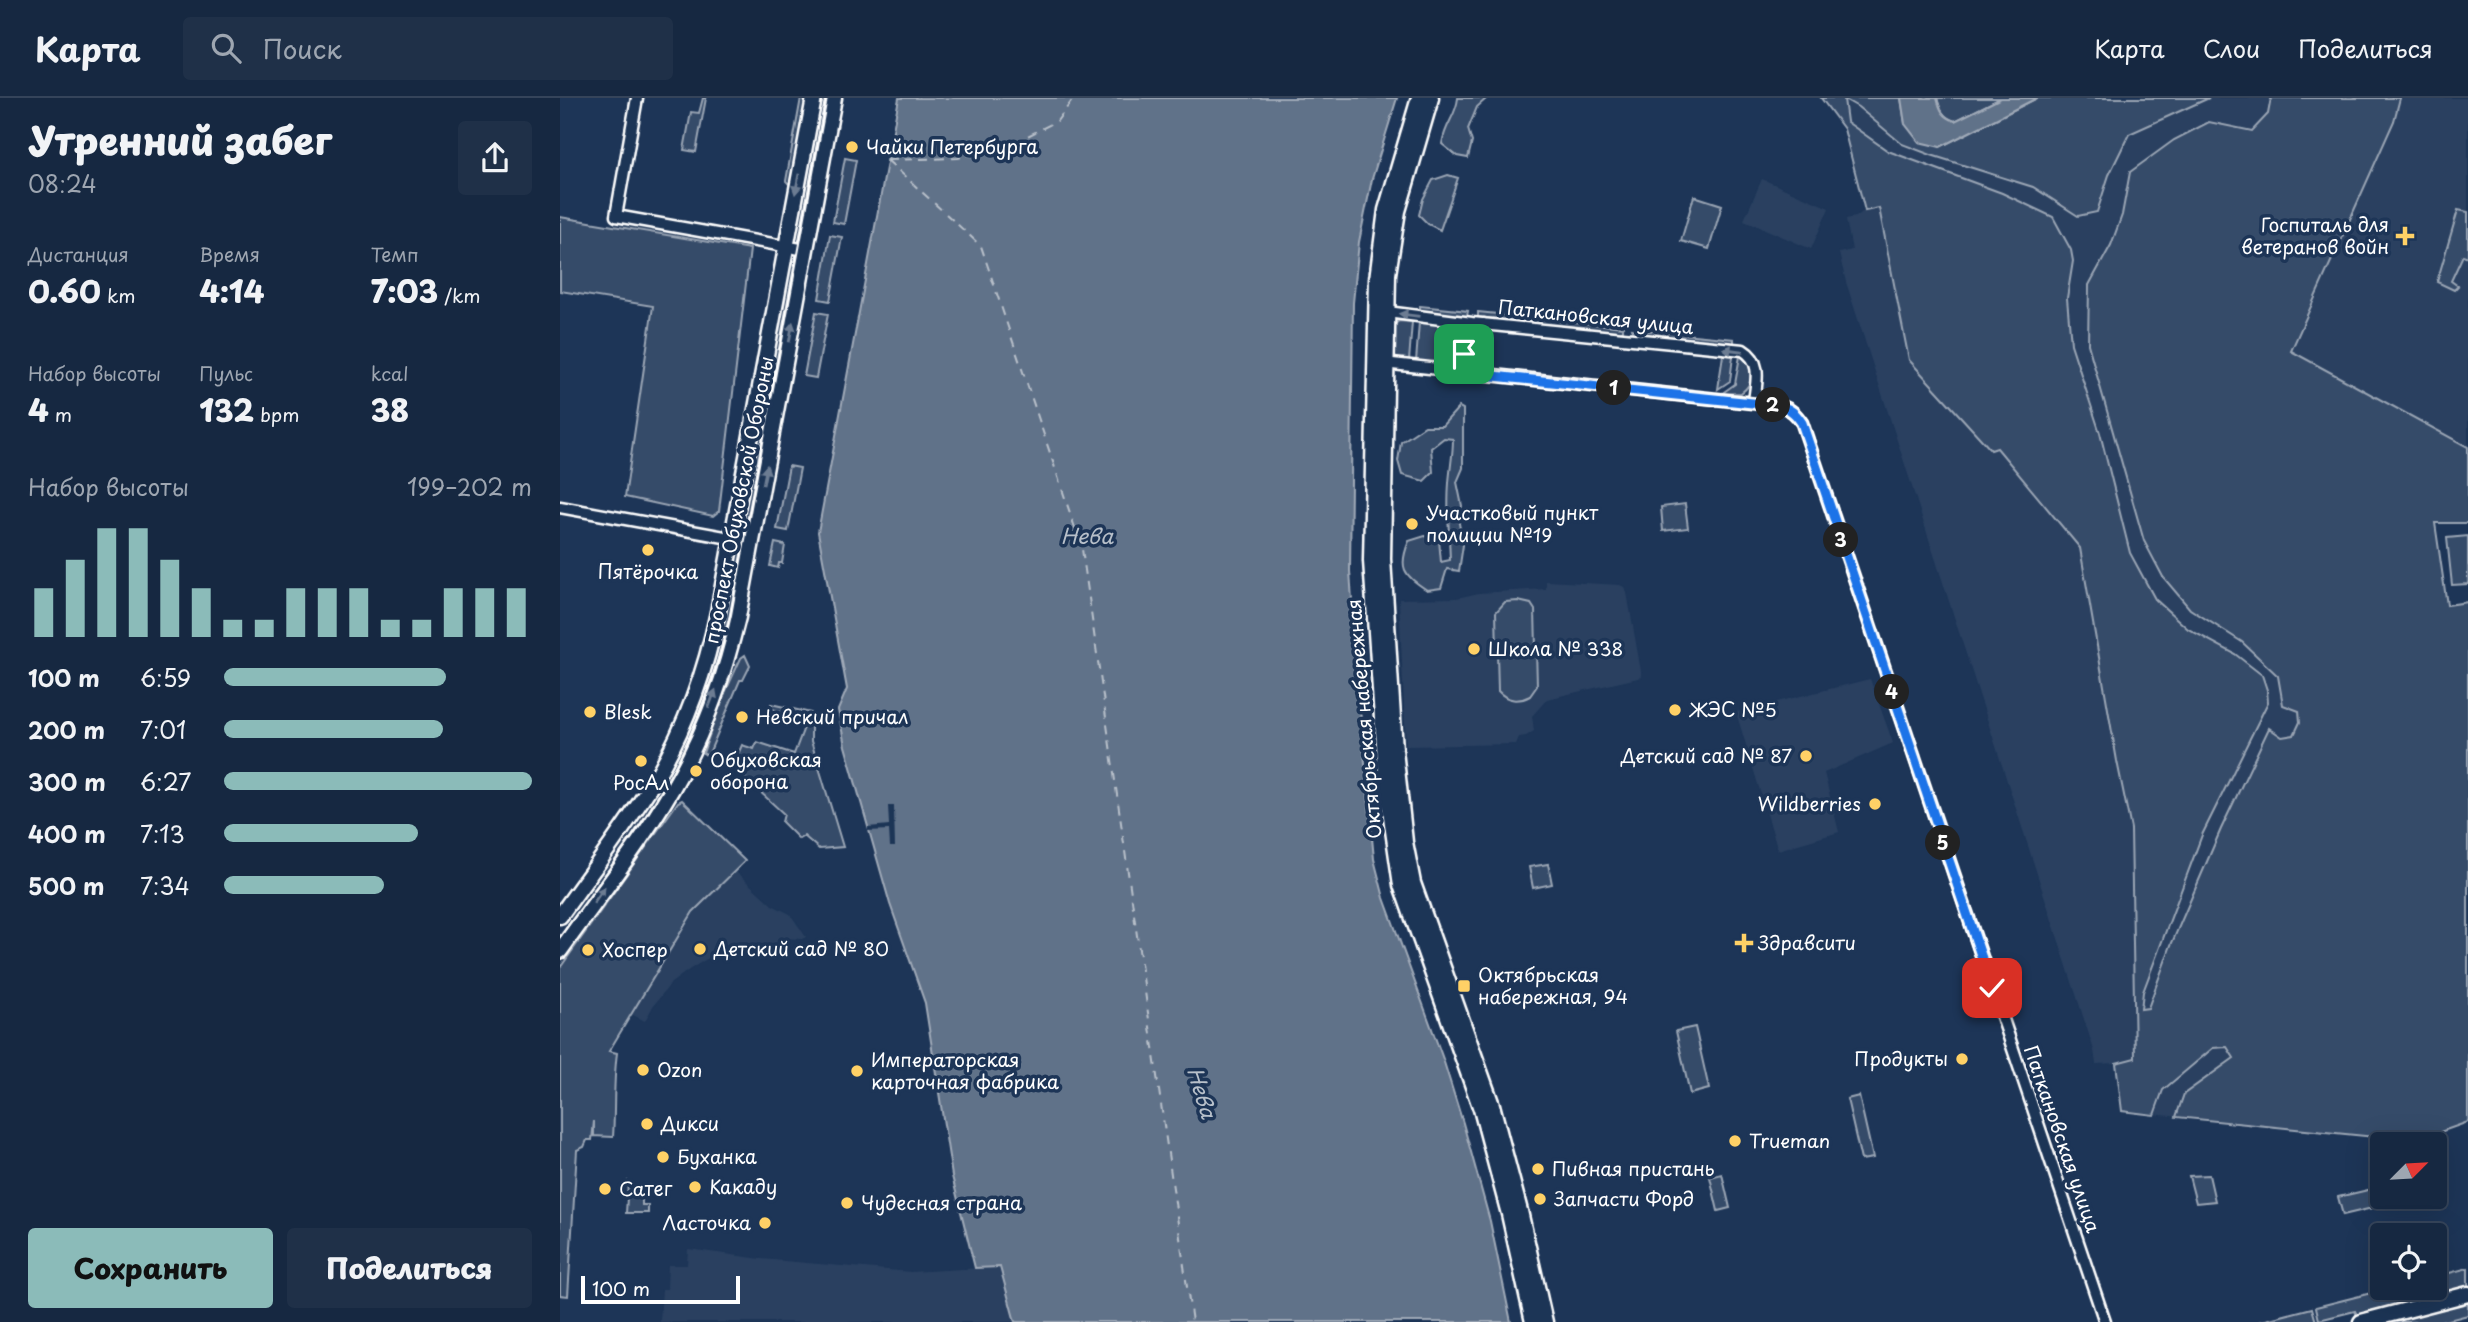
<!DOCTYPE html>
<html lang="ru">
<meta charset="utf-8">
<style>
:root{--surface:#162841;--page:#1f3048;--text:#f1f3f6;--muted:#9ea6b1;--line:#35445a;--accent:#8bbbb9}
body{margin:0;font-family:"Playpen Sans",sans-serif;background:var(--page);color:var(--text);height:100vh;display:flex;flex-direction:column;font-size:26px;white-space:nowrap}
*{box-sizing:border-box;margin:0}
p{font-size:23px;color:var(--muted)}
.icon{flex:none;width:38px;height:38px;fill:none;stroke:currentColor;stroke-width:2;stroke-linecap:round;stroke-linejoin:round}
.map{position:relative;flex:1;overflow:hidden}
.side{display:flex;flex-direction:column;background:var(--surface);width:560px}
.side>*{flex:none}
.needle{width:46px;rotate:66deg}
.buttons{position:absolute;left:1810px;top:1034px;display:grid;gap:14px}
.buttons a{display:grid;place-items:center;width:77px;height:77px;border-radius:7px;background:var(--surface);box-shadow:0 7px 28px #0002,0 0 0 2px var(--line);font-size:35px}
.scale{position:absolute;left:21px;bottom:18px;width:159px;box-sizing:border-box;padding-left:7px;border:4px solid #fff;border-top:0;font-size:19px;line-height:24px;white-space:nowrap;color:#fff;-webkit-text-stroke:5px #1d3557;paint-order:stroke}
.pin{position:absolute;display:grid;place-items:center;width:60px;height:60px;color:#fff;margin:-30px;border-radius:14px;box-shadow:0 4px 10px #0006}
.km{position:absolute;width:35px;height:35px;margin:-18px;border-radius:50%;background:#222;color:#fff;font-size:19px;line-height:35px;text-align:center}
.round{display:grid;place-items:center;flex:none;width:74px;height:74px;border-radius:7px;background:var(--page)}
.summary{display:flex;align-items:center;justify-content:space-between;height:119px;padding:0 28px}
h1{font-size:38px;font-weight:800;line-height:52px}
.figures{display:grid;grid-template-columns:repeat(3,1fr);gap:10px;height:119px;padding:7px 28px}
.figures div{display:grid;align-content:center}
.figures b{font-size:30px;font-weight:800}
.figures small{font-size:19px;font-weight:400}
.figures p{font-size:19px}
.chart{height:196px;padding:14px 28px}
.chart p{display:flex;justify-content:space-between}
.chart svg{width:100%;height:126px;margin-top:7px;stroke:var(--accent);stroke-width:6}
.button{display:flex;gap:14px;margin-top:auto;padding:14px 28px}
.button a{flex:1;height:80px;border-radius:7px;background:var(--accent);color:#111;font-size:28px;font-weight:800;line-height:80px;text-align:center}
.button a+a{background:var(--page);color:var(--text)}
ul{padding:0 28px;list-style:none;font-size:23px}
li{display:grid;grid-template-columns:112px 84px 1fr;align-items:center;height:52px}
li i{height:18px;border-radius:9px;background:var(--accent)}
header{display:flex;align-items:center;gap:42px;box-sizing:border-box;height:98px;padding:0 35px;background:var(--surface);border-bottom:2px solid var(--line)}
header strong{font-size:33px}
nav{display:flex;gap:38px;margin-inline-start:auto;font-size:24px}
.search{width:490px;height:63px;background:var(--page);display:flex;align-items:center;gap:18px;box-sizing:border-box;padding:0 24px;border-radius:7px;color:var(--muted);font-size:26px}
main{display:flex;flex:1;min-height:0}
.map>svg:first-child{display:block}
</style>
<header>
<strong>Карта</strong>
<div class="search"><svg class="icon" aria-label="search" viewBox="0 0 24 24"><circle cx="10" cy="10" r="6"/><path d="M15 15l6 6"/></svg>Поиск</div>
<nav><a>Карта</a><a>Слои</a><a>Поделиться</a></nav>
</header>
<main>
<section class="side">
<div class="summary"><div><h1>Утренний забег</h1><p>08:24</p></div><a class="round"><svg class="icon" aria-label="share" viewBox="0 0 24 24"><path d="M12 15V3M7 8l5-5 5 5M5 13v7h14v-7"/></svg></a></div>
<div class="figures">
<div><p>Дистанция</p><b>0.60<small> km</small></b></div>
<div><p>Время</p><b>4:14</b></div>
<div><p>Темп</p><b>7:03<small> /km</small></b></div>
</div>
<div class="figures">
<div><p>Набор высоты</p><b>4<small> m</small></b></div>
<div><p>Пульс</p><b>132<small> bpm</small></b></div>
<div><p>kcal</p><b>38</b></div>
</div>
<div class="chart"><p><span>Набор высоты</span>199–202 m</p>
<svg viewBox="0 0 160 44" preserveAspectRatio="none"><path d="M5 44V27M15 44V17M25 44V6M35 44V6M45 44V17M55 44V27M65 44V38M75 44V38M85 44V27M95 44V27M105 44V27M115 44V38M125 44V38M135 44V27M145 44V27M155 44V27"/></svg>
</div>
<ul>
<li><b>100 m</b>6:59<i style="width:72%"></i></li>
<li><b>200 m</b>7:01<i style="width:71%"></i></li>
<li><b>300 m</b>6:27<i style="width:100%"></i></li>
<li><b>400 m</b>7:13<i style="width:63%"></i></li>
<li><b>500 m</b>7:34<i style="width:52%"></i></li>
</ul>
<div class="button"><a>Сохранить</a><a>Поделиться</a></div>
</section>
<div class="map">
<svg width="1908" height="1224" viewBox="0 0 1908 1224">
<rect width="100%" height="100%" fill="#1d3557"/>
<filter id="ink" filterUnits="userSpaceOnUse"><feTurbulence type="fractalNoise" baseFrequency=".0143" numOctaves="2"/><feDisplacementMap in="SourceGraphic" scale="14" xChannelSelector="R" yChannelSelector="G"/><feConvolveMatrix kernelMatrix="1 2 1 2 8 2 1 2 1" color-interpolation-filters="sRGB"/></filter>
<g filter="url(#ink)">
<path fill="#2a4161" d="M1261,0H1908V425H1875L1887,507L1908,504V1024L1855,1043L1562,1013L1556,965L1536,966L1534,952L1286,184L1279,155L1292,152L1286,121L1296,119L1305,112L1284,31Z
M1202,81L1269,110L1251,151L1184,122Z
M986,483L1060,487L1064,489L1067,495L1082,579L987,601L972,618L974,633L966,638L959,639L956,646L846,648L839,501L897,500L919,495L986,491Z
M1310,581L1333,645L1264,675L1279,734L1218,752L1176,614Z
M175,773L212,807L230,816L246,839L242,841L222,840L217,846H183L155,856L130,871L111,885L93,908L85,923L71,916L134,815Z
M128,1151L201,1161L350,1174L440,1169L455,1224H100L102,1191H107L108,1167H127Z"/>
<path fill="#364b69" stroke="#9aa5b4" stroke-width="2" d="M143,0H146L136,54L124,52L131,14L139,15Z
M241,0H247L231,84L229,86L226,83Z
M898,0H927L917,9L908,31L912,44L908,60L897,58L882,46C885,25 896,19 898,0Z
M1261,0H1341L1345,26L1380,49L1477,0H1649L1569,36L1549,77L1537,114L1518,118L1473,89L1371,57L1342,46L1298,9L1284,1L1287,24L1328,53L1442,95L1493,119L1511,152L1513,163L1507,200L1511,246L1540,335L1570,455L1595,501L1628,531L1675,556L1702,577L1707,592L1708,604L1642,737L1583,894L1581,911L1588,910L1611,847L1661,731L1709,630L1722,639L1734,637L1740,624L1739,613L1723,607L1718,578L1682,544L1630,511L1603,479L1584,443L1528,246L1529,187L1551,147L1562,117L1570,74L1614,42L1649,24L1692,33L1708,16L1711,0H1840L1834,23L1731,253L1908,349V425H1875L1887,507L1908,504V1024L1855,1043L1616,1019L1624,996L1674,960L1667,949L1653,950L1603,992L1594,1017L1562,1013L1556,965L1575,960L1571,731L1557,663L1520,450L1437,350L1431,352L1349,262L1319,110L1305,113L1284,31Z
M1377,0H1441L1395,23C1383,19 1380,12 1377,0Z
M285,60L296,62L284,126L273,124Z
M888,77L898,80L880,132L868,126L859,117L863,101L873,82Z
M1134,98L1162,107L1149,151L1121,143Z
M1898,112L1908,114V159L1903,157L1891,183L1898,188L1894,192L1877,184Z
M0,119L190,151L159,413L153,418L65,399L93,208L0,193Z
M270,137L282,139L270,203L259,201Z
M860,208L908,213L907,218L860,213Z
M256,214L268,216L256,280L244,278Z
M918,214L1063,229V232L1061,234L918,219Z
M839,223L852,224L849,263L839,262L831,256V229Z
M859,224L899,229L894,250L898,264L897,267L856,264Z
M1072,231L1174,241V245L1073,235Z
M1163,257L1173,258L1170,283L1158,291Z
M1180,258C1195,268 1196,284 1181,295L1161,296L1175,286Z
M899,309L903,311V370L897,384L902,408L898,420L903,447L899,473L887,471L881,490L867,492C843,476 838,470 849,443L865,438L879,442L881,464L890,462C889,436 887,411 889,385C890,370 893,357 893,341L884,340L871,350L873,374L864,383L842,377L838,363L841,344L865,328H882Z
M229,368L240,370L228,433L217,431Z
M1125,406L1128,430L1103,433L1101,409Z
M1908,438V486L1892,487L1887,440Z
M215,445L225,447L222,465H219L218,470L210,468Z
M958,503L971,506L975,512L977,588L970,598C959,604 947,603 938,593L936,514L945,504Z
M185,557L190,568L183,582H180L148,658L143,655L163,599L181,560Z
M211,606L251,615V643L283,749L259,751L244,738L239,741L222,724L224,716L170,666L175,663L182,647L194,651L197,644L234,656L246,624L210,610Z
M122,702L185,763L133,814L49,953L57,955C53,983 55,1011 53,1039L34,1038V1023L32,1042H27L24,1049L17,1052L8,1198L0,1197V870L118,704Z
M988,766L992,786L973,790L969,769Z
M1135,929L1149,991L1130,996L1116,933Z
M1299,998L1313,1060L1301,1062L1287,1001Z
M1162,1076L1170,1110L1158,1113L1150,1079Z
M1649,1077L1655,1103L1636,1105L1629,1078Z
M68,1084L82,1101V1107H88V1115H66Z
M1821,1089L1825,1107L1783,1117L1778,1099Z
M1908,1170V1189L1797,1217L1795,1213L1759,1222L1756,1209L1831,1190H1874V1179Z
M1908,1203V1217L1881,1224H1826Z
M1752,1210L1756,1224H1698Z"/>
<path fill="#617289" stroke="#a0aab8" stroke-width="2" d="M339,0H837L812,81L799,144L793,205L790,473L798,590L814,761L824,800L883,961L903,1025L930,1123L951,1224H455L440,1169L415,1170L392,1078L365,905L330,806L285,648L278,612L287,591L258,434Z
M1341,0H1377C1380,12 1383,19 1395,23L1441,0H1477L1380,49L1359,44L1345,26Z"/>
<path fill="#1d3557" d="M328,708H334L335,749H330L329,732L308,733V729L329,727Z"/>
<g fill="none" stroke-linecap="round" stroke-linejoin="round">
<path stroke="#b8c0ca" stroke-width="2" stroke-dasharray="9 7" stroke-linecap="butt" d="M327,62L421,148L522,451L632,1224
M328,62L398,60L448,48L497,23L514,0"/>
<defs>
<path id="street" d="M77,0L56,118L246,152
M827,214L912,225L1183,252C1203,264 1196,284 1194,304
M924,226C912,230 904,238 903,250L912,266L924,276
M823,265L1221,308C1231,311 1236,316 1242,325L1545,1224
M0,409L192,444"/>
<path id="secondary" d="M1801,1224L1908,1196"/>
<path id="primary" d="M859,0L826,112L817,181L811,463L827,691L841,787L921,1011L949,1116L973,1224
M871,0L838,113L828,176L823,461L835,652L845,744L853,785L932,1007L960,1113L985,1224
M0,818C33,771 69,725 98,676C127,626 146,571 158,514L254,0
M0,853C41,795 87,738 121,675C147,627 165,572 178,519L274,0"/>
</defs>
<use href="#street" stroke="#fff" stroke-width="15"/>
<use href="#secondary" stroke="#fff" stroke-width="19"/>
<use href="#primary" stroke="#fff" stroke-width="19"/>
<use href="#street" stroke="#1d3557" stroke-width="10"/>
<use href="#secondary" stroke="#1d3557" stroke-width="14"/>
<use href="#primary" stroke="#1d3557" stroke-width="14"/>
<path stroke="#fff" stroke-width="2" d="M0,839C36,789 76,739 106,686C137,633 158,577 171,517L267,0"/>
</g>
<defs><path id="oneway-solid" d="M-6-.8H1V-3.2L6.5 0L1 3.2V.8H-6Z" transform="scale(1.75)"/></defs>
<g fill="#6c7c92">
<use href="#oneway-solid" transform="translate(237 86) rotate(101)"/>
<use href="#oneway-solid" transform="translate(849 217) rotate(-173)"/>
<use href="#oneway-solid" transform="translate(231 234) rotate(-80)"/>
<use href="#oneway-solid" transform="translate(1173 252) rotate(-172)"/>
<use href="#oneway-solid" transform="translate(205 377) rotate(-79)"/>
<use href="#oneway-solid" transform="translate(152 601) rotate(-69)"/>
<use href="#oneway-solid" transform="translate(39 797) rotate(-55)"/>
</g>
</g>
<g fill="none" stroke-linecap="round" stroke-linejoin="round" filter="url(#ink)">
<defs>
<path id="route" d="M904,256L912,267L924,277L1221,308C1231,311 1236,316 1242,325L1432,890"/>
</defs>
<use href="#route" stroke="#fff" stroke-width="14"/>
<use href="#route" stroke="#1a73e8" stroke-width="9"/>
</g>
<g fill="#ffd166" stroke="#1d3557" stroke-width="2.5">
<circle cx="292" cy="49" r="7"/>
<path d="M1841.5 127.5h7v7h7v7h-7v7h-7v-7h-7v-7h7z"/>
<circle cx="852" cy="426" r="7"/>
<circle cx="88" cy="452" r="7"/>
<circle cx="914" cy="551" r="7"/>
<circle cx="1115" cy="612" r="7"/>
<circle cx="30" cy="614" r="7"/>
<circle cx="182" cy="619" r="7"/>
<circle cx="1246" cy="658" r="7"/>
<circle cx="81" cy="663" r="7"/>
<circle cx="136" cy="673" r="7"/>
<circle cx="1315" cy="706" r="7"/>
<path d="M1180.5 834.5h7v7h7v7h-7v7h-7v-7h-7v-7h7z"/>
<circle cx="140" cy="851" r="7"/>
<circle cx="28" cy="852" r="7"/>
<rect x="897" y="881" width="14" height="14" rx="3.5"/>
<circle cx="1402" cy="961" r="7"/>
<circle cx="83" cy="972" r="7"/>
<circle cx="297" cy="973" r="7"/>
<circle cx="87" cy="1026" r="7"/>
<circle cx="1175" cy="1043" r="7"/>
<circle cx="103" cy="1059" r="7"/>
<circle cx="978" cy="1071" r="7"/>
<circle cx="135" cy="1089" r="7"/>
<circle cx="45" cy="1091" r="7"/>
<circle cx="980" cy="1101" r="7"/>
<circle cx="287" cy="1105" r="7"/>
<circle cx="205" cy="1125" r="7"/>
</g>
<g text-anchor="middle" stroke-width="7" stroke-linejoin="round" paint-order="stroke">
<g font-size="19" fill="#fff" stroke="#1d3557" text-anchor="start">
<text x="306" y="56">Чайки Петербурга</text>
<text x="1829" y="134" text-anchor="end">Госпиталь для<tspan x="1829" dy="22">ветеранов войн</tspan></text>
<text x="866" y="422">Участковый пункт<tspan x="866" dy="22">полиции №19</tspan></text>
<text x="88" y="481" text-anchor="middle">Пятёрочка</text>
<text x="928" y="558">Школа № 338</text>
<text x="1129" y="619">ЖЭС №5</text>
<text x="44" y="621">Blesk</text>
<text x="196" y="626">Невский причал</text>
<text x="1232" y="665" text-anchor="end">Детский сад № 87</text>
<text x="150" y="669">Обуховская<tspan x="150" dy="22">оборона</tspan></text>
<text x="81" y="692" text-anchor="middle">РосАл</text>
<text x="1301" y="713" text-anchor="end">Wildberries</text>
<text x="1198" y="852">Здравсити</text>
<text x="154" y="858">Детский сад № 80</text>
<text x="42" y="859">Хоспер</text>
<text x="918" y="884">Октябрьская<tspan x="918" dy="22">набережная, 94</tspan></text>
<text x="1388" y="968" text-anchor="end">Продукты</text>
<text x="311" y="969">Императорская<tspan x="311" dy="22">карточная фабрика</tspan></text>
<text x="97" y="979">Ozon</text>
<text x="101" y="1033">Дикси</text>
<text x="1189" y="1050">Trueman</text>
<text x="117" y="1066">Буханка</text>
<text x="992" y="1078">Пивная пристань</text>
<text x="149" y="1096">Какаду</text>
<text x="59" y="1098">Сатег</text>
<text x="994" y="1108">Запчасти Форд</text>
<text x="301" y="1112">Чудесная страна</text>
<text x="191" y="1132" text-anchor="end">Ласточка</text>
</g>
<g font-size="19" fill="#fff" stroke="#1d3557">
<text transform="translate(1036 219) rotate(6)" y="7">Паткановская улица</text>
<text transform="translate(179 402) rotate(-79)" y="7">проспект Обуховской Обороны</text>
<text transform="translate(804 621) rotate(-95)" y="7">Октябрьская набережная</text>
<text transform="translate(1502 1041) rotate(71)" y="7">Паткановская улица</text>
</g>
<g font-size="21" font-style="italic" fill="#b8c0ca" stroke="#1d3557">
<text x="527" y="446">Нева</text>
<text transform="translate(641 995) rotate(73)" y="7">Нева</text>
</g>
</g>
</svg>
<div class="buttons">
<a><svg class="needle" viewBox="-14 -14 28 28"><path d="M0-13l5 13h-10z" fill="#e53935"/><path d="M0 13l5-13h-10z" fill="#9ea6b1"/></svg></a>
<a><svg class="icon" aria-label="locate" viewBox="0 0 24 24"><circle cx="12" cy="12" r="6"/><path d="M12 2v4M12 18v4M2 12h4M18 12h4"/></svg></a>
</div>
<div class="scale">100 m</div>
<div class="pin" style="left:904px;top:256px;background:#1e9e55"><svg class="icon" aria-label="arrive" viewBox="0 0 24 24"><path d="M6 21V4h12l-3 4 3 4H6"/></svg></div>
<div class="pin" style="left:1432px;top:890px;background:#d93025"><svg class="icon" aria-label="check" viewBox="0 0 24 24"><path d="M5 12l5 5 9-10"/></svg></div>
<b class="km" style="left:1054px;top:290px">1</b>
<b class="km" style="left:1213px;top:307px">2</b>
<b class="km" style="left:1281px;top:442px">3</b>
<b class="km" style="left:1332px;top:594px">4</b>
<b class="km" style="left:1383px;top:745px">5</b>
</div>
</main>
